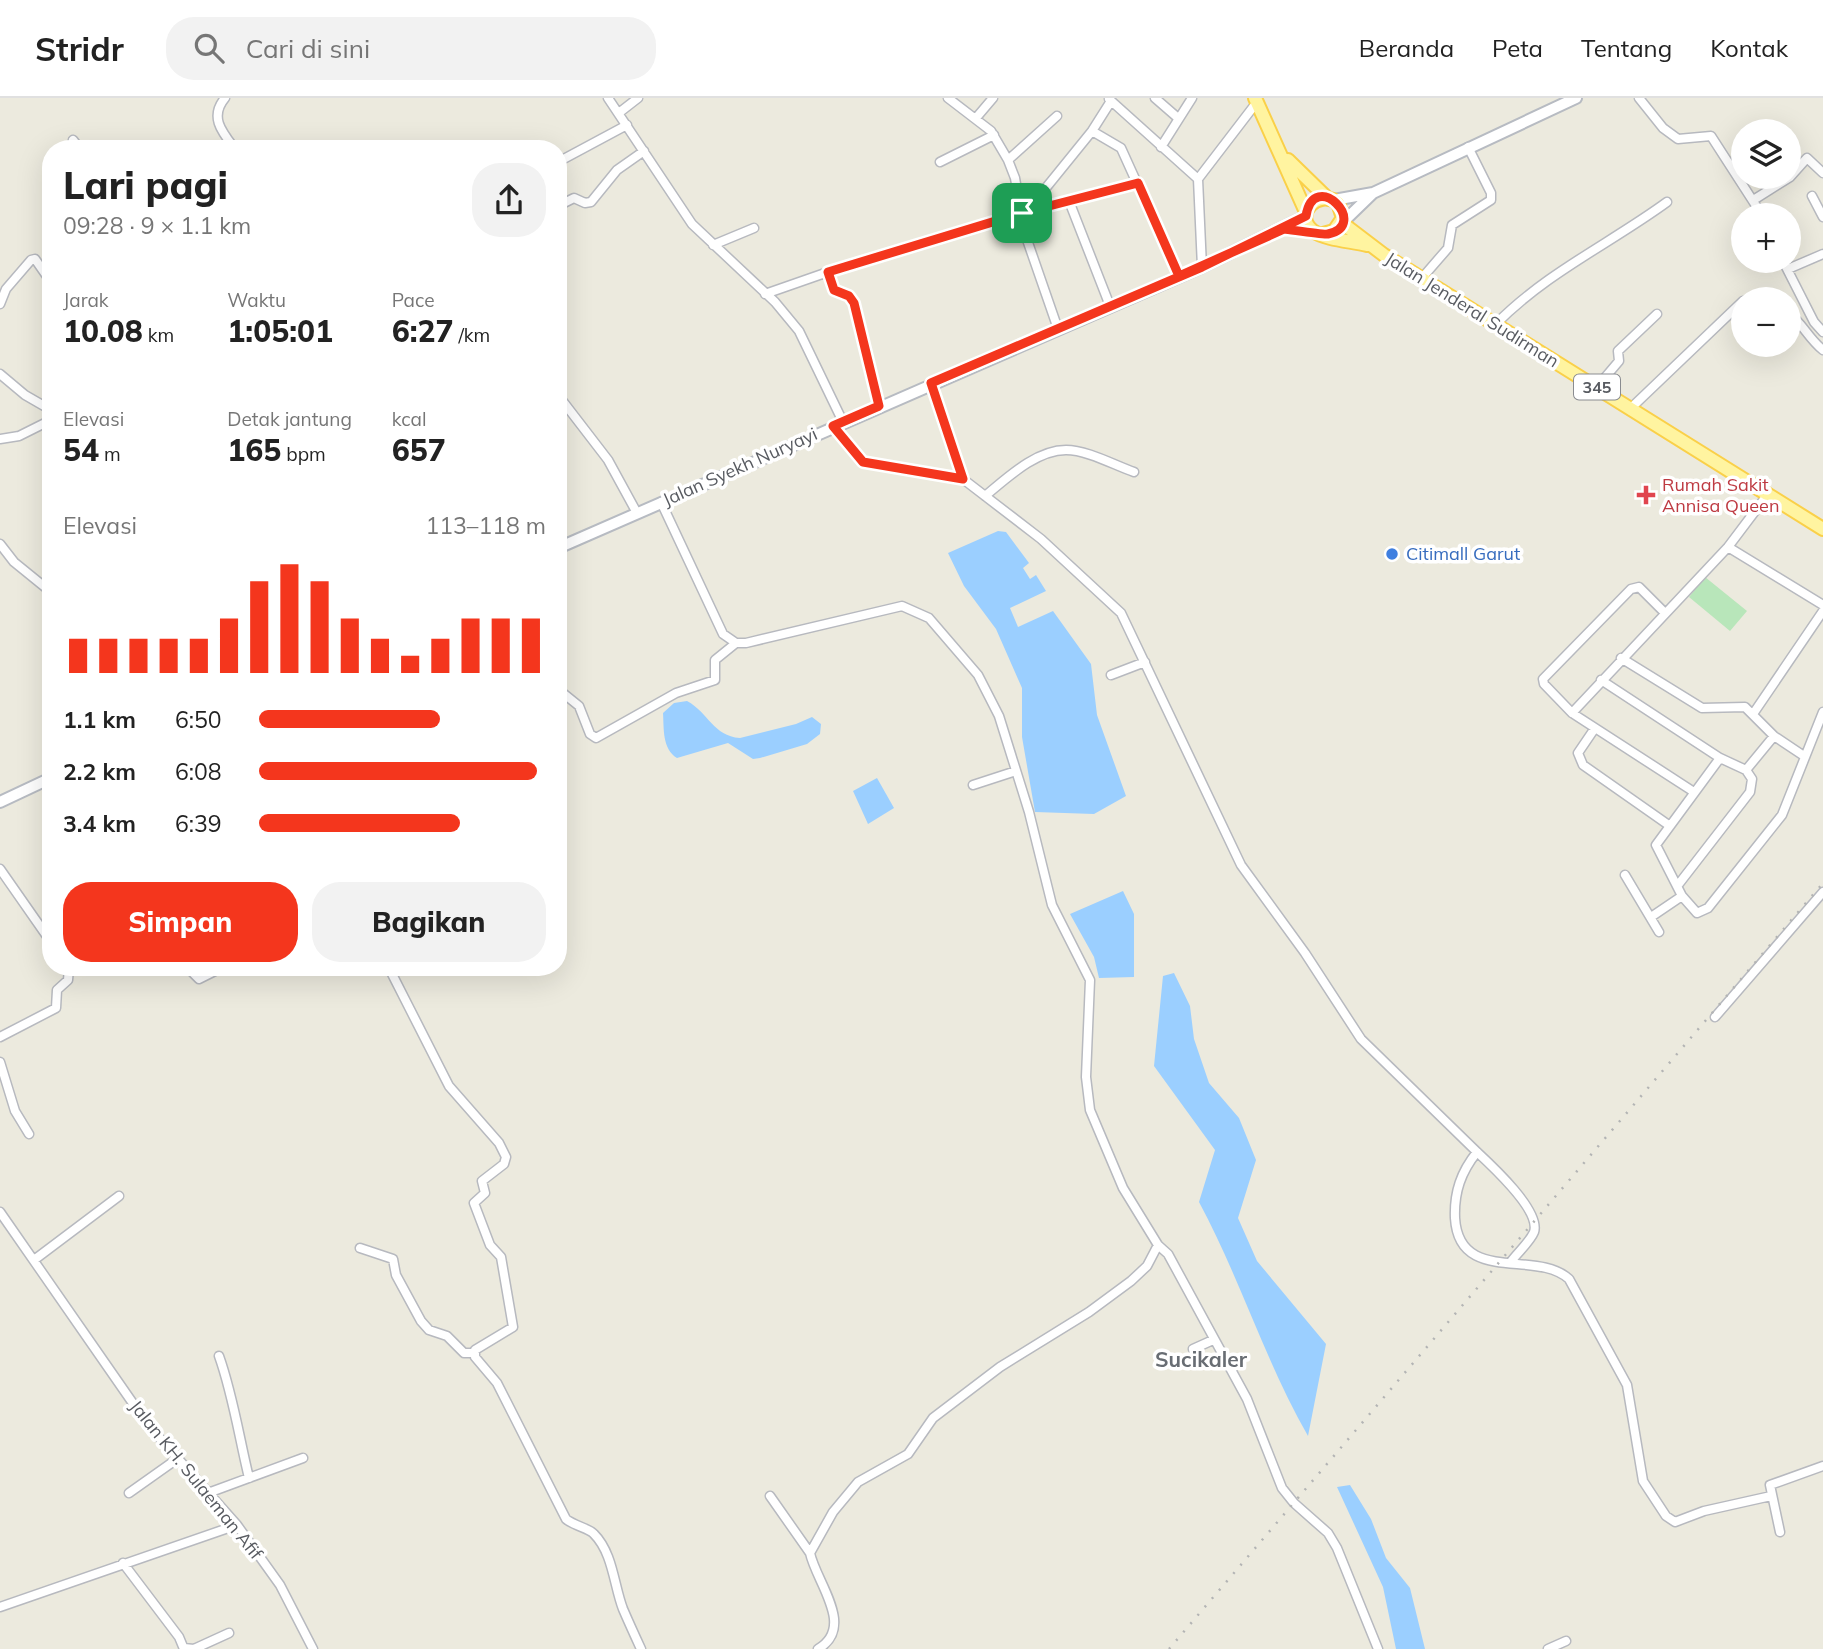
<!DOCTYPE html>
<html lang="id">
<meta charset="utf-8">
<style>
:root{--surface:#fff;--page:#f2f2f2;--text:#222;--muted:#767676;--line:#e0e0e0;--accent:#f4361d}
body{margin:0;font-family:Mulish,sans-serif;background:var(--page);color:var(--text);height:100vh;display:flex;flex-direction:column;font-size:26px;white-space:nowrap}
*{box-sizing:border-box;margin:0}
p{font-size:23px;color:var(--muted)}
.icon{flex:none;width:38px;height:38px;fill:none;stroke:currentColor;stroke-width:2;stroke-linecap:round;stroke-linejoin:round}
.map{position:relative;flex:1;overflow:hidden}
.details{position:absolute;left:42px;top:42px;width:525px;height:836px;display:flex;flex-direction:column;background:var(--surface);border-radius:28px;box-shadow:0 7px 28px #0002}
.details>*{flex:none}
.fabs{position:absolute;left:1731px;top:21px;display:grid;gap:14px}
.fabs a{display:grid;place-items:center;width:70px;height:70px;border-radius:50%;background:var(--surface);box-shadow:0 7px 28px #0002;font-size:35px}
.pin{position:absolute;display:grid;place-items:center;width:60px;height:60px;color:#fff;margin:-30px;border-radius:14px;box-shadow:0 4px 10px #0006}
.round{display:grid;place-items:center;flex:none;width:74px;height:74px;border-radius:28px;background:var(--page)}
.headline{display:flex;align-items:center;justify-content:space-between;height:119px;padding:0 21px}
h1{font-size:38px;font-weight:800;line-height:52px}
.metrics{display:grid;grid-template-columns:repeat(3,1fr);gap:10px;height:119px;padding:7px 21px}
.metrics div{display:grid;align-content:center}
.metrics b{font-size:30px;font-weight:800}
.metrics small{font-size:19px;font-weight:400}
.metrics p{font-size:19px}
.chart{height:196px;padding:14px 21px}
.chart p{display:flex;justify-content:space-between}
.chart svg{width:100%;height:126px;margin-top:7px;stroke:var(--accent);stroke-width:6}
.primary-button{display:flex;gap:14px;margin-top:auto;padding:14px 21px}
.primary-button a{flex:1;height:80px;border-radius:28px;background:var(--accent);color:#fff;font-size:28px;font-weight:800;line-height:80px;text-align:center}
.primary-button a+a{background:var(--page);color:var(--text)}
ul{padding:0 21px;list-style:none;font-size:23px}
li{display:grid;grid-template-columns:112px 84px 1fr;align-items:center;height:52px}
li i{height:18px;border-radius:9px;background:var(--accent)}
header{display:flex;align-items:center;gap:42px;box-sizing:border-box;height:98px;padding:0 35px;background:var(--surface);border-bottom:2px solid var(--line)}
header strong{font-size:33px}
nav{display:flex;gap:38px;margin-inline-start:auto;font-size:24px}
.search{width:490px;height:63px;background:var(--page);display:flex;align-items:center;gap:18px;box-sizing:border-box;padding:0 24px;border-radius:28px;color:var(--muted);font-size:26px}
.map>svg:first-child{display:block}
</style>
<header>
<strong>Stridr</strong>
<div class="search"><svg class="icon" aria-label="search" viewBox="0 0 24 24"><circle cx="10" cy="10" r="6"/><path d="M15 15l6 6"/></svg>Cari di sini</div>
<nav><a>Beranda</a><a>Peta</a><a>Tentang</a><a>Kontak</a></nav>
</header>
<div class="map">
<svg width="1823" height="1551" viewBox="0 0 1823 1551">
<rect width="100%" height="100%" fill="#eceade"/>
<path fill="#b8e6ba" d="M1705,479L1747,513L1730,533L1689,499Z"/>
<path fill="#9bcfff" d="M998,433L1006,434L1029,465L1023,470L1030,481L1036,477L1046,493L1010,510L1018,529L1053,513L1091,566L1097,617L1126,698L1094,716L1035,714L1022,639V590L996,531L964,488L948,455Z
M687,603C709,615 713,638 740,640L796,626L812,619L821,626L820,636L807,646L760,660L753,661L728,645L677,660C662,651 664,630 663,615L674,605Z
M877,680L894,710L868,726L853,693Z
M1123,793L1134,816V879L1099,880L1094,859L1070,816Z
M1174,875L1190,908L1194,941L1209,985L1239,1020L1256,1062L1238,1120L1257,1163L1326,1246L1308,1338C1265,1263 1240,1180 1199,1104L1215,1052L1154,968L1163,878Z
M1350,1387L1371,1421L1386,1460L1410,1490L1425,1551H1396L1383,1489L1337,1389Z"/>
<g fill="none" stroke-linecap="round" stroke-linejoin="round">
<defs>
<path id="minor" d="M225,0C209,19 222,34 235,51
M608,0L692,126L775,204L799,233L843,324
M948,0L991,33L1008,62L1015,80L1024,133L1058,231
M1155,0L1178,20
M1639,0L1663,30L1678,41L1711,38L1762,117
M1109,1L1198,81
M620,14L638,0
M976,20L993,0
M1092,33L1121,50L1179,178
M73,42L80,51
M1161,49L1192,0
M1008,62L1057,18
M558,64L627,27
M940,64L994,37
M1812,98L1823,119
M1755,101L1790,79L1807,60L1823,75
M1019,102L1045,91L1092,33L1111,3
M1069,103L1110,208
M558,108L574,100L585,105L591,104L617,72L644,53
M713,147L754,130
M1783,163L1814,224L1823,234
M1202,169L1198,81L1257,4
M1788,171L1823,156
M1422,180L1448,150L1452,127L1491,102V95L1468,49
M765,196L828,174
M1768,196L1775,201
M0,206L6,191L31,162L35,161L51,184
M1788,214C1803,226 1809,241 1823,252
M1496,226C1546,175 1611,145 1667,104
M0,276L25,297L51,312
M931,285L963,381
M1597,289L1619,263L1618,253L1657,216
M558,297L608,362L637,415
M879,308L854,205L849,198L834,192L828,174L1022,115L1138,85
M1631,310L1743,203
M833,328L863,364L963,381L1041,441L1121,515L1241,767L1305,855L1361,941L1477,1054C1461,1074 1454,1094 1455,1120C1459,1187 1536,1151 1569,1181L1627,1287L1643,1383L1666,1418L1675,1424L1704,1413L1771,1398
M0,341L19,338L51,322
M985,398C1007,380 1036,352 1066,352C1087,352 1114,367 1134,374
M661,404L723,536L736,545H746L902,508L929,520L978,577L999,618L1029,714L1052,807L1090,882L1086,979L1090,1012L1123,1090L1158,1147L1147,1168L1131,1183L1089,1214L1000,1269L933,1320L908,1356L858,1384L833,1414L810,1455C816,1484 856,1529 818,1551
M0,446L14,464L46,490
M1728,449L1823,507
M1664,514L1639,489L1631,491L1543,581L1544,586L1572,615L1694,694
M1621,560L1702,610L1745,609L1774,638L1804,658
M1111,577L1145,564
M1601,582L1720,660L1746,672L1752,681L1750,694L1678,787
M558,591L579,608L590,636L596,640L676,595L715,582V562L736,545
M1572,615L1728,449L1768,396
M1753,616L1823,513
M1595,630L1578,655L1583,667L1670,728
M1720,660L1656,747L1682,798L1697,815L1708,810L1782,717L1823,614
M1746,672L1774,638
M973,687L1016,673
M0,771L51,844
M1625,777L1659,834
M1651,819L1682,798
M188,870L199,881L221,870
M389,870L449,988L499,1045L506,1059L504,1066L482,1083L485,1095L474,1105L490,1147L501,1159L513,1229L475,1252V1259L497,1285L566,1421C574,1428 589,1430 594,1436C613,1455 614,1488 623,1511C629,1525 635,1538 641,1551
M1715,919L1823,794
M0,939L56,910L57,892L68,882L69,870
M0,964L15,1013L29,1036
M1477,1054C1491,1067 1541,1113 1534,1134C1530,1144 1516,1156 1510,1165
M0,1114L148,1327L237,1427L280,1487L313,1551
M1158,1147L1168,1156L1247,1301L1282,1390L1294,1405L1328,1435L1337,1450L1378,1551
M360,1150L393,1161L396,1177L421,1223L429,1232L447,1238L464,1255H474
M34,1162L119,1098
M1193,1251L1213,1242
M219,1258C233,1297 239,1339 249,1380
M129,1395L177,1361
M208,1395L303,1360
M770,1398L810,1455
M1780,1434L1770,1387L1823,1368
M123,1465L179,1539L184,1551
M0,1509L237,1427
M184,1550L194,1551L229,1535
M1548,1551L1566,1543"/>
<path id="secondary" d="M1334,102L1373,95L1576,0
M1342,125L1373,95
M558,450L1202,169L1306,118
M0,704L51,680"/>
<path id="primary" d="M1255,0L1306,114
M1288,62L1326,99
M1342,125L1384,157L1823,431
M1323,136L1334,133L1343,120L1338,105C1318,90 1292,117 1313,133C1326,142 1352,143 1367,147"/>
</defs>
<use href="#minor" stroke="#b7b9bf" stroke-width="11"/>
<use href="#secondary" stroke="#b7bbc2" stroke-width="14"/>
<use href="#primary" stroke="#fad049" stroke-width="16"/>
<use href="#minor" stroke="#fff" stroke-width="8"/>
<use href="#secondary" stroke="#fff" stroke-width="10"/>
<use href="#primary" stroke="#fff4a0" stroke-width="12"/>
<path stroke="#b3b4b4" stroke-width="2.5" stroke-dasharray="2 9" stroke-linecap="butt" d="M1169,1551L1823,785"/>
</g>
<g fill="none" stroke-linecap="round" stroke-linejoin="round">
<defs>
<path id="route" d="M1022,115L828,174L834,192L849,198L854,205L879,308L833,328L863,364L963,381L931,285L1202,169L1306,118C1314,69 1371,127 1328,136C1323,137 1293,132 1284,131L1282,132L1179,178L1138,85L1022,115"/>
</defs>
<use href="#route" stroke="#fff" stroke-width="14"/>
<use href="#route" stroke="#f4361d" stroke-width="9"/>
</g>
<path fill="#e0444e" stroke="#fff" stroke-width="2.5" d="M1642.5 386.5h7v7h7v7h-7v7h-7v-7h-7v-7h7z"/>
<circle fill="#3f7fe0" stroke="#fff" stroke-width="2.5" cx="1392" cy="456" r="7"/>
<g text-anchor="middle" stroke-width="7" stroke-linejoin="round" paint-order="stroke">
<rect fill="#fff" stroke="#8a8c90" stroke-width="2" x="1574" y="276.5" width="46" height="25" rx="5"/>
<g font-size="16" font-weight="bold" fill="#585b61">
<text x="1597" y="295">345</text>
</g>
<g font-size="18" fill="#585b61" stroke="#fff">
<text transform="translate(1472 212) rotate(32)" y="6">Jalan Jenderal Sudirman</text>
<text transform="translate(740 369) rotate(-24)" y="6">Jalan Syekh Nuryayi</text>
<text transform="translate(196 1382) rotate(51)" y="6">Jalan KH. Sulaeman Afif</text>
</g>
<g font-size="18" fill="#be3a42" stroke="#fff" text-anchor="start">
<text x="1662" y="393">Rumah Sakit<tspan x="1662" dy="21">Annisa Queen</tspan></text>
</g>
<g font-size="18" fill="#366cbe" stroke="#fff" text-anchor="start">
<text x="1406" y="462">Citimall Garut</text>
</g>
<g font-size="21" font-weight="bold" fill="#686d73" stroke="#fff">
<text x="1201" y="1269">Sucikaler</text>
</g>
</g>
</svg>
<div class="fabs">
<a><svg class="icon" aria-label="layers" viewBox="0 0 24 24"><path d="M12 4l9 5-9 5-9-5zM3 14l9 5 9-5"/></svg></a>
<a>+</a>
<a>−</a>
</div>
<div class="pin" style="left:1022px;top:115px;background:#1e9e55"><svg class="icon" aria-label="arrive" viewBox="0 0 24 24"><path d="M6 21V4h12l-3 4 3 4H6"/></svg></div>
<section class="details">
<div class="headline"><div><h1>Lari pagi</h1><p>09:28 · 9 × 1.1 km</p></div><a class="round"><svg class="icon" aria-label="share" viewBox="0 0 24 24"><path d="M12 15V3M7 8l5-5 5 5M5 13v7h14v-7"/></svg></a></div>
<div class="metrics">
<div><p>Jarak</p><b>10.08<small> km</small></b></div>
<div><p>Waktu</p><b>1:05:01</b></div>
<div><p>Pace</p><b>6:27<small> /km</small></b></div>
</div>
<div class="metrics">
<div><p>Elevasi</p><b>54<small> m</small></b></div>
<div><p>Detak jantung</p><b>165<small> bpm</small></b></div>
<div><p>kcal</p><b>657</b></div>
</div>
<div class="chart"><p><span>Elevasi</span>113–118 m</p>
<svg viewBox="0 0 160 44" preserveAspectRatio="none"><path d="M5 44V32M15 44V32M25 44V32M35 44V32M45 44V32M55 44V25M65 44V12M75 44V6M85 44V12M95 44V25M105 44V32M115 44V38M125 44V32M135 44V25M145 44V25M155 44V25"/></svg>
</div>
<ul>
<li><b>1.1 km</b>6:50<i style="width:63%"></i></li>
<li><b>2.2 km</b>6:08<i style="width:97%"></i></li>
<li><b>3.4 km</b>6:39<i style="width:70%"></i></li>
</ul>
<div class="primary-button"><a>Simpan</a><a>Bagikan</a></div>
</section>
</div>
